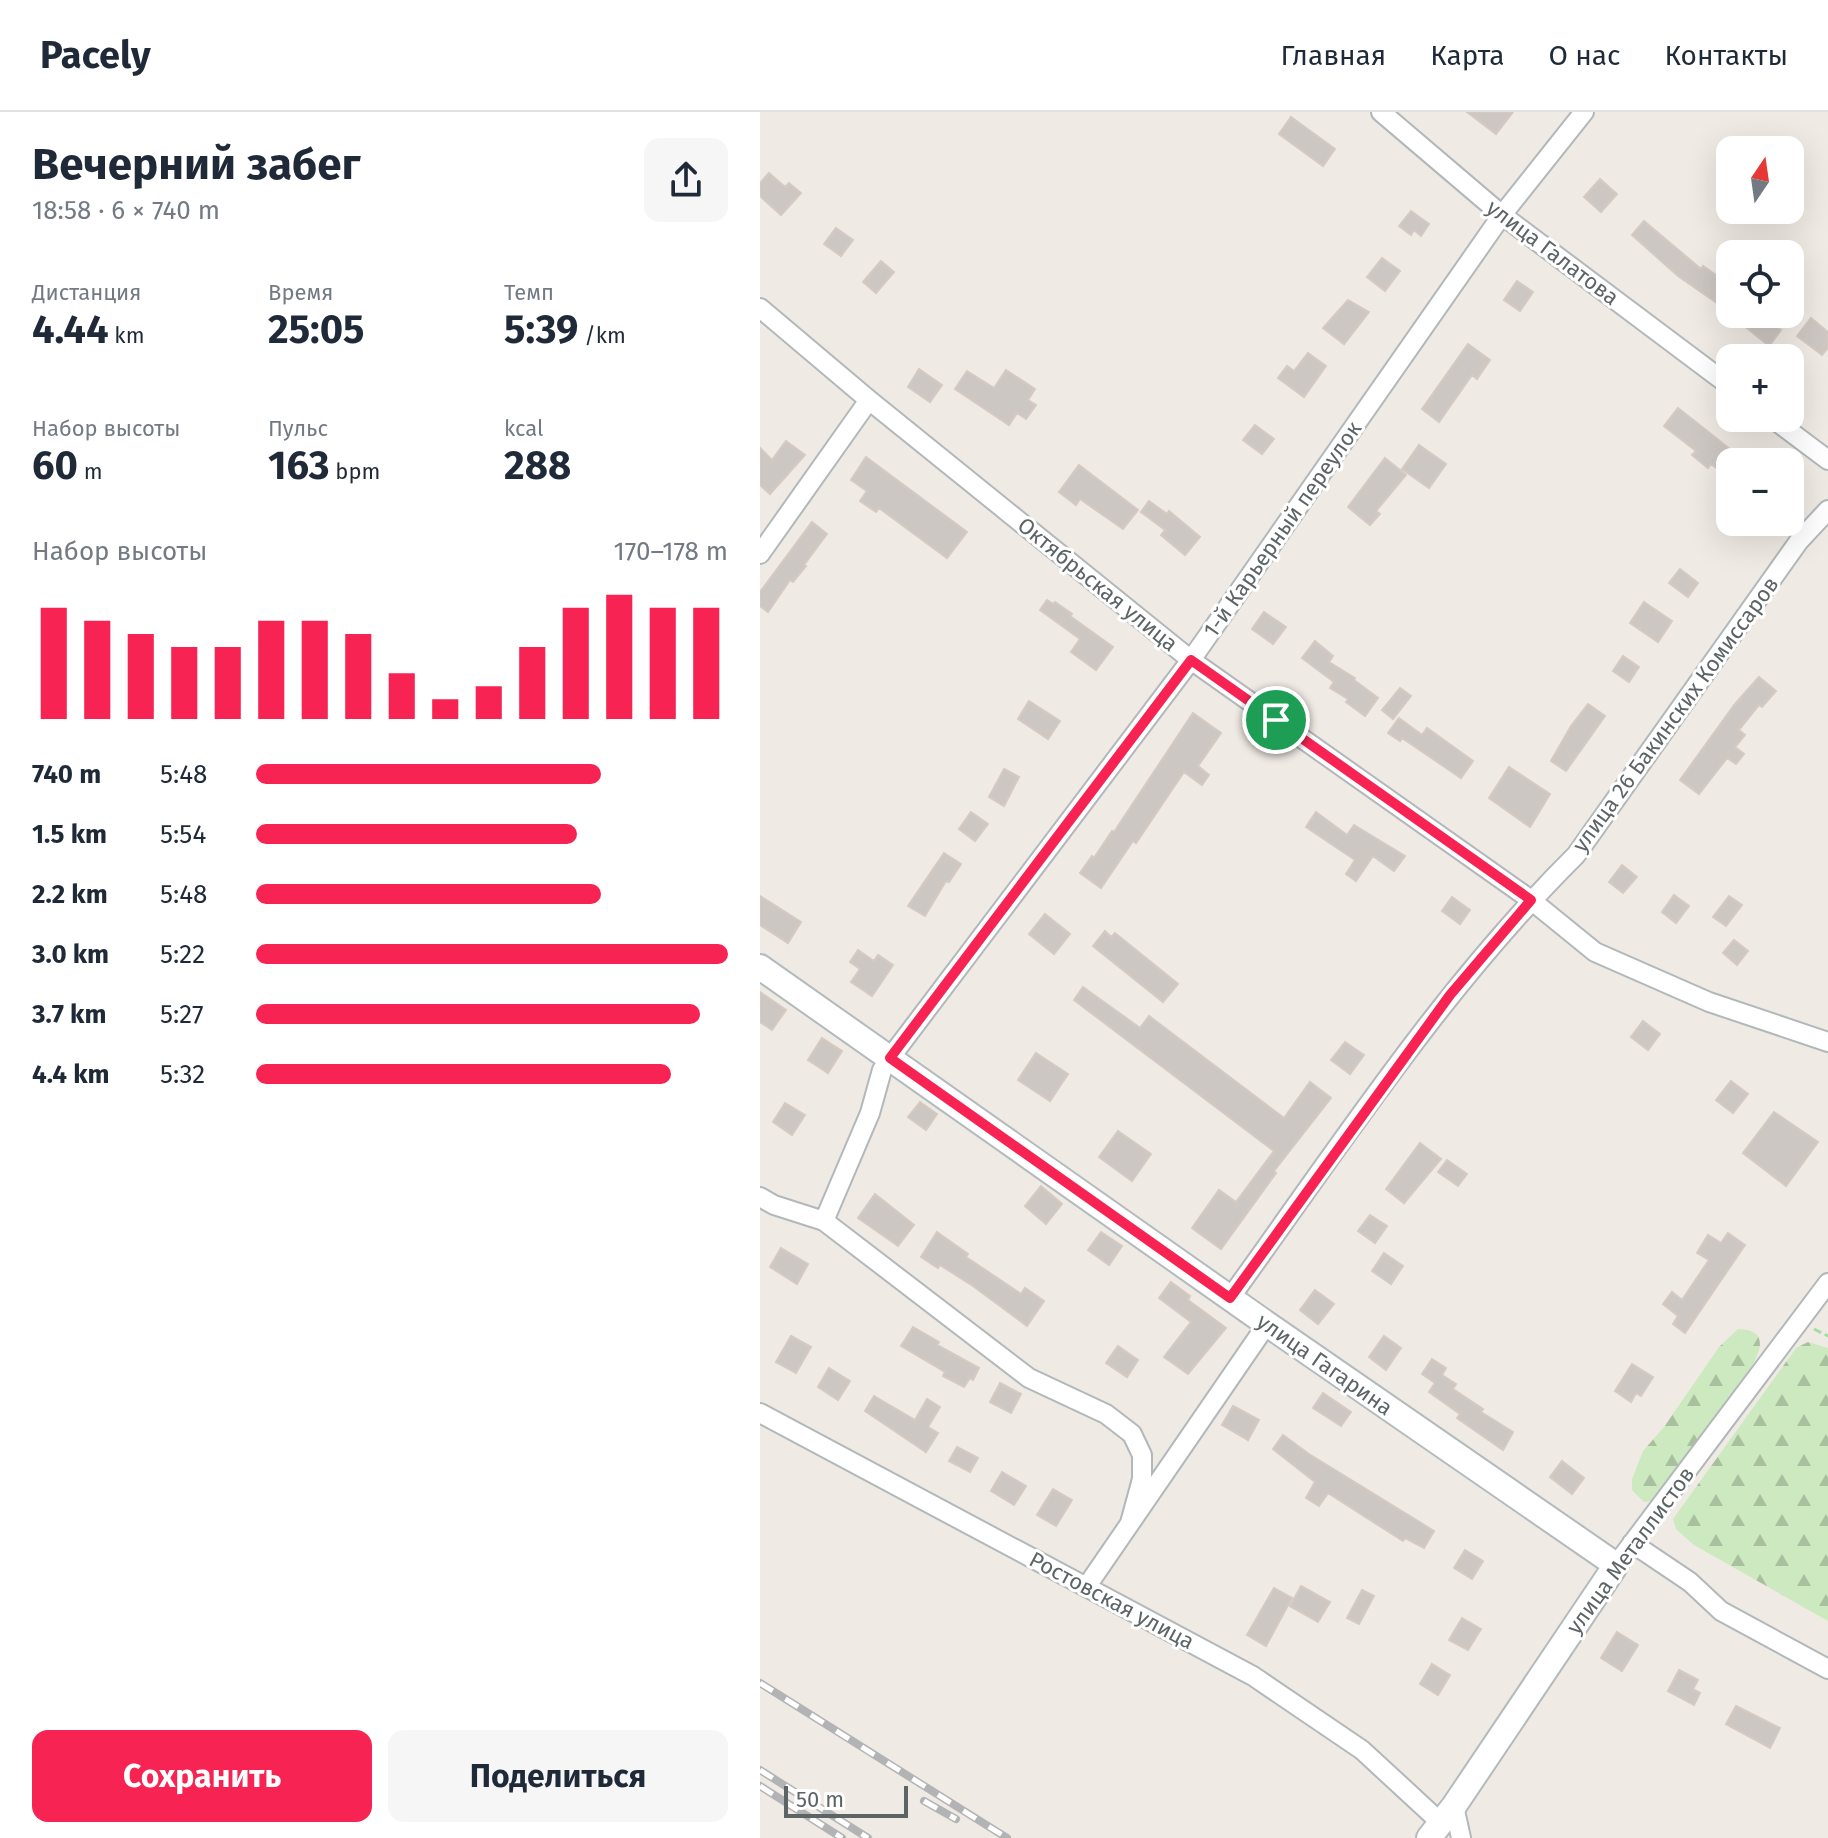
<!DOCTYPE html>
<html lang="ru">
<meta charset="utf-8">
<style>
:root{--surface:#fff;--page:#f6f6f7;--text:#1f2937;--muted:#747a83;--line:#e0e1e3;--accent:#f72352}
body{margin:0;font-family:"Fira Sans",sans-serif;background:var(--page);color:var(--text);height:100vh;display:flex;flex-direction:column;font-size:30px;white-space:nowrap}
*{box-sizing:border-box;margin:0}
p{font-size:26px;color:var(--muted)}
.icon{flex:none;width:44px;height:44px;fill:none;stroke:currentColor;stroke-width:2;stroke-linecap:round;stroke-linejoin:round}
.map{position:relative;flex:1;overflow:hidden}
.side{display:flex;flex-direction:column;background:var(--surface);width:760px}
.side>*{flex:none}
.needle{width:52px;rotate:13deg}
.controls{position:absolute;left:956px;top:24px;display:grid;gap:16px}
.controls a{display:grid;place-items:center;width:88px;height:88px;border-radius:16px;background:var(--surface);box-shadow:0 8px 32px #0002;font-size:40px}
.scale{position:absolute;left:24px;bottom:20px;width:124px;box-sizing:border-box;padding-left:8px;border:4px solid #5c6466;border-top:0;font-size:22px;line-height:28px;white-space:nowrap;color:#5c6466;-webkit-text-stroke:6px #fff;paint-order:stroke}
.pin{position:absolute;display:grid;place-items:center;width:68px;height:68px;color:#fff;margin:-34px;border:4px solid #fff;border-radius:50%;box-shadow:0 2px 8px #0007}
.round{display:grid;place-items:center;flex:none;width:84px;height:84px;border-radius:16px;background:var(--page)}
.head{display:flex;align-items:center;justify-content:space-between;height:136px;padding:0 32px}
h1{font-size:44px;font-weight:700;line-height:60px}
.stats{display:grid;grid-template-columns:repeat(3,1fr);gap:12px;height:136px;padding:8px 32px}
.stats div{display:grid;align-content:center}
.stats b{font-size:40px;font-weight:700}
.stats small{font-size:22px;font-weight:400}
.stats p{font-size:22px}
.chart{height:224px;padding:16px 32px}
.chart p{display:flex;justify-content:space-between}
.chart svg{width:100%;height:144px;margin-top:8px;stroke:var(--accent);stroke-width:6}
.cta{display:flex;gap:16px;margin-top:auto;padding:16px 32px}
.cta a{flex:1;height:92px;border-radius:16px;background:var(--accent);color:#fff;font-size:32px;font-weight:700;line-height:92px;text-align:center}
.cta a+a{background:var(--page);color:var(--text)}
ul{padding:0 32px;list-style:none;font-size:26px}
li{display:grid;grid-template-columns:128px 96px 1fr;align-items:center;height:60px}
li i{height:20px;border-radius:10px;background:var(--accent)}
header{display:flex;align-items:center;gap:48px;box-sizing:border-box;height:112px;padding:0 40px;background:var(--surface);border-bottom:2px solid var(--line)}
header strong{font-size:38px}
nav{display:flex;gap:44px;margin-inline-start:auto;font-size:28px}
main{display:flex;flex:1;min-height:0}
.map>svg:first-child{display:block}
</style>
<header>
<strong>Pacely</strong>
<nav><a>Главная</a><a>Карта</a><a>О нас</a><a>Контакты</a></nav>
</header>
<main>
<section class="side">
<div class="head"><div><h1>Вечерний забег</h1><p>18:58 · 6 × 740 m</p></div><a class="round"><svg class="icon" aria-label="share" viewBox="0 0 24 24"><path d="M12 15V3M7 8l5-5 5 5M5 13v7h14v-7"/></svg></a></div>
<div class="stats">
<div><p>Дистанция</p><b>4.44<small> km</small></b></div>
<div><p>Время</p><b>25:05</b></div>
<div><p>Темп</p><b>5:39<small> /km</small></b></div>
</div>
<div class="stats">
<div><p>Набор высоты</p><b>60<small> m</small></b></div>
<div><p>Пульс</p><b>163<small> bpm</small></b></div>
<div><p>kcal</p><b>288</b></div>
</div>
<div class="chart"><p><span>Набор высоты</span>170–178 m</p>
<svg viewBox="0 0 160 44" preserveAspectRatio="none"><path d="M5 44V10M15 44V14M25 44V18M35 44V22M45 44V22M55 44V14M65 44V14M75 44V18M85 44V30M95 44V38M105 44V34M115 44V22M125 44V10M135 44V6M145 44V10M155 44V10"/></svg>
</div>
<ul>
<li><b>740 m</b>5:48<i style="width:73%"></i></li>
<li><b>1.5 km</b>5:54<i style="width:68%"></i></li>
<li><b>2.2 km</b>5:48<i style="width:73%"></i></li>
<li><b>3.0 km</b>5:22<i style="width:100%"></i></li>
<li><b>3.7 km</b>5:27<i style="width:94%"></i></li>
<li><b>4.4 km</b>5:32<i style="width:88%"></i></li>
</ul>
<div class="cta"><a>Сохранить</a><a>Поделиться</a></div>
</section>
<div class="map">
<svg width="1068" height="1726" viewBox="0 0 1068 1726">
<defs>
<pattern id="forest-firs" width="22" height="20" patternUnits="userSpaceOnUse" patternTransform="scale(2)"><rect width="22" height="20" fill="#cce9bf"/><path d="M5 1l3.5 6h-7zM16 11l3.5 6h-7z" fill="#a9c09f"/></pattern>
</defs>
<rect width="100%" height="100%" fill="#f0eae4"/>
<path fill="url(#forest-firs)" d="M978,1217C1006,1218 1003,1234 992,1254L901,1382L891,1389L884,1390L872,1378V1367L883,1339L904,1315L959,1235Z
M1048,1230L1068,1236V1509L934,1433L916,1417L913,1407L1036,1236Z"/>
<path fill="#cdc7c3" stroke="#d5c9c2" stroke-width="2" d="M707,0H753L736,22Z
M531,5L575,37L563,54L519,22Z
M9,61L25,75L29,71L41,81L21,103L0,84V71Z
M840,67L857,82L841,100L824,85Z
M651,99L669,112L661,124L654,118L651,123L639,114Z
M884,109L941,157L943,154L970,173V200L918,164L872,123Z
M76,116L93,128L81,144L64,132Z
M622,146L640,159L625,179L607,165Z
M121,149L134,160L116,181L103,170Z
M757,169L773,180L760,199L744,188Z
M588,188L609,200L584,232L563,216Z
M970,202H1000L1021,218L1009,234Z
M1051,206L1068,220V236L1062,243L1037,224Z
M708,232L730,248L717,267L712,263L679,310L662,297Z
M548,241L566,254L544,285L518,266L527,254L534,259Z
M159,257L182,273L170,290L148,275Z
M246,258L275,277L268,288L276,293L266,307L257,301L249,313L195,277L207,259L234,276Z
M918,296L951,322L986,350H970L964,362L951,352L948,356L932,343L936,339L904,314Z
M495,313L514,327L502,342L483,328Z
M26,329L45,343L10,382L0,373V336L12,348Z
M659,333L686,352L669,376L642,357Z
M106,345L207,420L187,446L119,396L116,400L100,389L107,379L91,368Z
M625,346L646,363L616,399L620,402L610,413L588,395Z
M319,353L378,398L363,417L320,387L316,393L299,380Z
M389,389L407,402L409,399L440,425L425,443L401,423L405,418L381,400Z
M52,410L67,422L44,453L46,454L33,470L30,468L8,500L0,494V480Z
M920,457L938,471L928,485L909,471Z
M287,488L293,492L295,490L312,502L310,504L353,535L336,558L311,540L320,527L280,498Z
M884,490L912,509L898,530L870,511Z
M504,500L526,515L513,532L492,517Z
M555,529L573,544L569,550L595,566L594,568L618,586L605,604L586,590L588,587L570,576L574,570L542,546Z
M863,544L879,555L869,570L853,559Z
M999,565L1016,579L1002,595L999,593L979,618L985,623L975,635L984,642L976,652L967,646L939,682L920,668L975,592Z
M640,576L651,584L633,607L622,598Z
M269,589L300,609L288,627L258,607Z
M828,592L845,604L806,659L791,649L811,614Z
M433,601L461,621L438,654L449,663L442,673L424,660L376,731L373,729L341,776L320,761L332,744L334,746L352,719L354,720Z
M639,606L662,623L667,616L713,649L701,666L642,626L640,629L628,621Z
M749,655L790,682L770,715L729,686Z
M244,657L259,665L244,694L229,685Z
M211,700L228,712L215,729L199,717Z
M556,700L587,723L594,713L645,744L634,759L613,744L596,769L586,762L595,748L546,715Z
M184,741L201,752L189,770L186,769L165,804L148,794Z
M862,753L877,765L863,781L849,770Z
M914,783L929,794L916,811L902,800Z
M0,784L41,810L28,831L0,813Z
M969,784L982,793L966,814L953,805Z
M692,785L710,798L700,812L682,799Z
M285,802L310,822L294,842L269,822Z
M345,819L351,825L355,821L418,872L403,890L333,834Z
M974,828L988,839L977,853L963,841Z
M98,838L114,849L118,843L133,853L112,884L91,870L100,857L90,850Z
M323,875L380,916L389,904L524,1006L550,970L571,986L514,1059L516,1061L461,1137L432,1116L459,1078L476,1090L514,1039L314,888Z
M0,880L26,898L12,918L0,910Z
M883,909L900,922L888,938L871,925Z
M62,926L82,939L68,961L48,948Z
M585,930L604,943L590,962L571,948Z
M276,941L308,962L290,989L258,968Z
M971,969L988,982L973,1001L956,988Z
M160,990L177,1002L166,1018L148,1005Z
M25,991L45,1003L32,1023L13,1010Z
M1014,1000L1058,1030L1026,1074L983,1041Z
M358,1019L391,1042L372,1069L339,1045Z
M660,1031L681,1047L644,1091L626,1077Z
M687,1048L707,1062L698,1074L678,1060Z
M281,1074L302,1092L286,1112L265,1094Z
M115,1082L154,1113L138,1134L98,1106Z
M610,1103L627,1114L615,1131L598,1119Z
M177,1120L208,1142L206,1145L261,1182L265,1176L284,1189L267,1214L213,1174L180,1153L178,1156L161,1145Z
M341,1120L362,1134L349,1153L328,1138Z
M968,1121L985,1133L925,1221L913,1212L918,1204L903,1192L912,1180L922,1188L949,1148L937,1141L948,1123L961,1131Z
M21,1136L48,1152L37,1172L10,1155Z
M624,1141L643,1154L631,1172L612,1159Z
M411,1170L430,1184L428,1188L466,1216L428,1262L404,1245L431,1210L399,1186Z
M555,1178L574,1192L558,1212L540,1198Z
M153,1215L179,1230L177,1233L219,1256L213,1268L210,1266L204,1275L183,1264L185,1260L141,1234Z
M31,1224L51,1235L36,1261L16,1250Z
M624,1224L641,1236L626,1258L609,1245Z
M358,1234L378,1248L367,1265L346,1251Z
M672,1247L686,1256L682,1263L696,1272L693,1277L723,1297L721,1300L753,1320L743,1338L697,1306L700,1302L669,1280L675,1271L662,1262Z
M872,1252L893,1265L881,1284L876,1281L871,1290L855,1279Z
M69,1256L90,1269L78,1288L58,1275Z
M240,1271L261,1282L251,1301L230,1290Z
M563,1281L591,1300L581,1314L553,1296Z
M114,1284L155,1308L167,1287L180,1295L168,1315L178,1321L166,1340L105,1299Z
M473,1294L499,1308L488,1328L462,1313Z
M523,1323L549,1342L674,1419L664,1436L645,1426L643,1429L568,1381L559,1394L546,1386L555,1370L513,1337Z
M197,1335L218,1346L210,1360L189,1349Z
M802,1349L824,1366L812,1382L790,1365Z
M242,1360L266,1374L254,1393L231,1379Z
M293,1377L312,1388L296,1414L277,1403Z
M705,1438L723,1449L712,1467L694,1456Z
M541,1474L570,1490L558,1510L530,1494Z
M514,1476L532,1486L506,1534L487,1523Z
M602,1478L614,1484L599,1512L587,1506Z
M702,1506L721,1517L708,1538L689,1528Z
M857,1520L878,1533L862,1559L841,1546Z
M672,1552L690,1563L678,1583L660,1572Z
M919,1558L938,1568L933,1577L940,1581L934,1593L908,1579Z
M976,1594L1020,1616L1010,1636L966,1612Z"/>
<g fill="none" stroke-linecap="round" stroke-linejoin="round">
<defs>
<path id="minor" d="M621,0L742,103L970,274
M0,196L109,288L431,548L771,788L835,840L949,890L1068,930
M1012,306L1068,348
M0,442L109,288
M0,1085L14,1093L64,1109L269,1266L346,1302L372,1322L382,1343V1367L370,1411
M64,1109L110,1001L122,958L130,946L431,548L742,103L824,0
M470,1186C579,1035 683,875 816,743L1039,429L1068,398
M0,1301L493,1564L602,1638L680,1710
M872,1431L930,1470L961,1499L1068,1557
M856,1453L1068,1171
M327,1474L507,1212
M694,1694L701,1726"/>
<path id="secondary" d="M0,855L507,1212L856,1453L694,1694L669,1726"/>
</defs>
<use href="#minor" stroke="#b2b8ba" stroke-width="22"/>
<use href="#secondary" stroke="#b3babd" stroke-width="28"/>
<path stroke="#a3dda1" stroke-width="3" stroke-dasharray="8 4" stroke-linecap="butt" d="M1054,1217L1068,1224"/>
<use href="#minor" stroke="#fff" stroke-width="18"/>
<use href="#secondary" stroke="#fff" stroke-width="24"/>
<defs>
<path id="rail" d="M0,1571L247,1726
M0,1658L108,1726
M0,1674L82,1726
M164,1689L196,1707"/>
</defs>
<use href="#rail" stroke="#b2b3b4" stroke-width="8"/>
<use href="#rail" stroke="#fff" stroke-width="5" stroke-dasharray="15" stroke-linecap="butt"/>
</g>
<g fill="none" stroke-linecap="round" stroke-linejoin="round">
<defs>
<path id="route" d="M431,548L771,788L690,883L470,1186L130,946Z"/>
</defs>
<use href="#route" stroke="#fff" stroke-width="16"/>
<use href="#route" stroke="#f72352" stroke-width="10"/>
</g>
<g text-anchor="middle" stroke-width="6" stroke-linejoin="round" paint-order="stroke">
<g font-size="22" fill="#5c6466" stroke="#fff">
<text transform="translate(793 140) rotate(37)" y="8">улица Галатова</text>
<text transform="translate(522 417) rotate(-55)" y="8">1-й Карьерный переулок</text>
<text transform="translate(338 472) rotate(39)" y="8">Октябрьская улица</text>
<text transform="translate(915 602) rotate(-54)" y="8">улица 26 Бакинских Комиссаров</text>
<text transform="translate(565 1252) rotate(35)" y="8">улица Гагарина</text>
<text transform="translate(870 1438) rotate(-54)" y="8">улица Металлистов</text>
<text transform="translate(352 1488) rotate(28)" y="8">Ростовская улица</text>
</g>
</g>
</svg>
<div class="controls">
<a><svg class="needle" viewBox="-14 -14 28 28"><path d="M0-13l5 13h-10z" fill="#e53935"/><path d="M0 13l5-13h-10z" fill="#747a83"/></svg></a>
<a><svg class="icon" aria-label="locate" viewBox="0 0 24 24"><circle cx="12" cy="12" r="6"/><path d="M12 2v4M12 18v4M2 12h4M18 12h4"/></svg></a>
<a>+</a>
<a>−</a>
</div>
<div class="scale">50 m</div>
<div class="pin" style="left:516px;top:608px;background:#1e9e55"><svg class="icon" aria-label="arrive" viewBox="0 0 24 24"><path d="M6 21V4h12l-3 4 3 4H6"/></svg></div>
</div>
</main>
